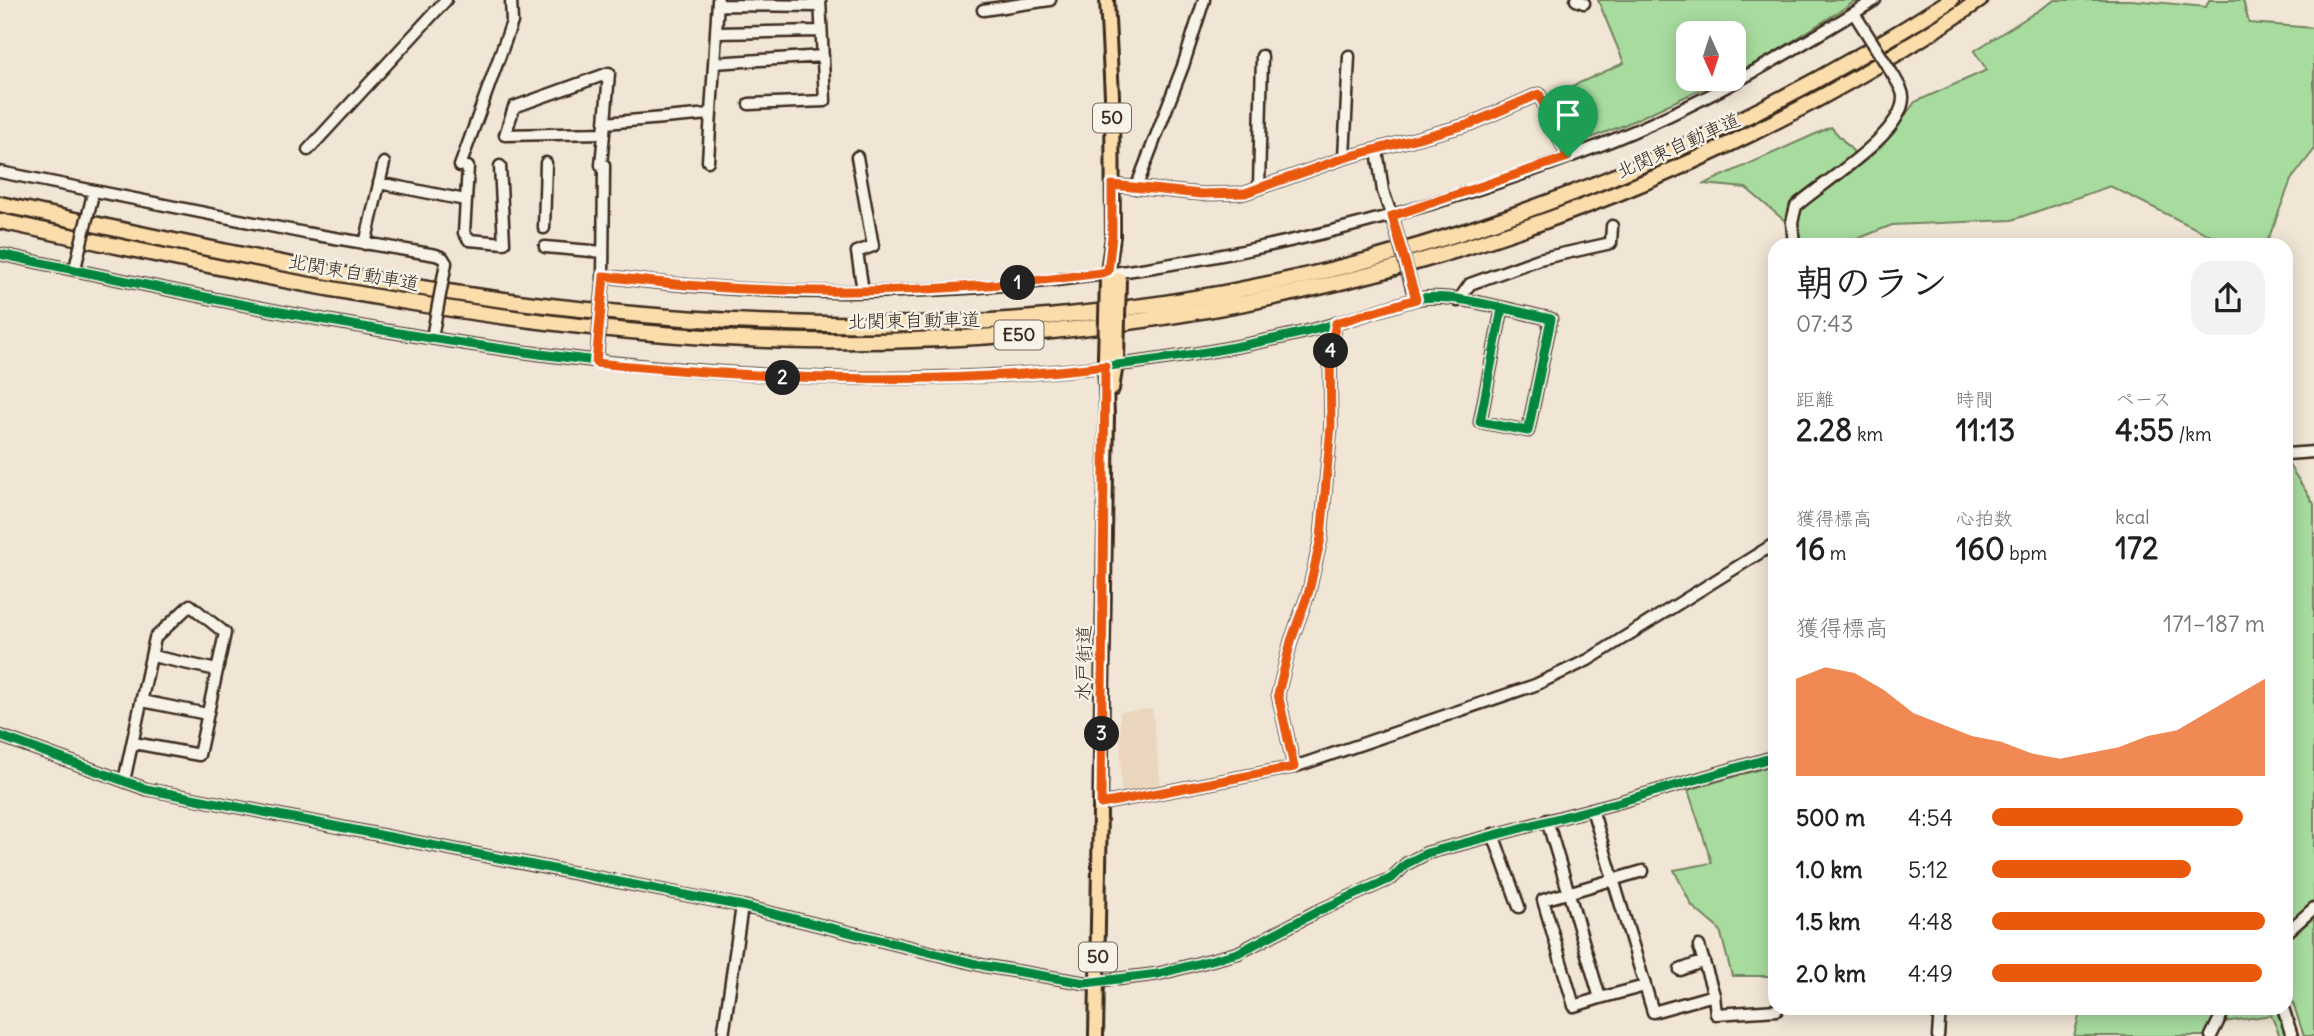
<!DOCTYPE html>
<html lang="ja">
<meta charset="utf-8">
<style>
:root{--surface:#fff;--page:#f2f2f2;--text:#202124;--muted:#757577;--accent:#ea580c}
body{margin:0;font-family:Delius,"Klee One",sans-serif;background:var(--page);color:var(--text);height:100vh;display:flex;flex-direction:column;font-size:26px;white-space:nowrap}
*{box-sizing:border-box;margin:0}
p{font-size:23px;color:var(--muted)}
.icon{flex:none;width:38px;height:38px;fill:none;stroke:currentColor;stroke-width:2;stroke-linecap:round;stroke-linejoin:round}
.map{position:relative;flex:1;overflow:hidden}
.drawer{position:absolute;left:1768px;top:238px;width:525px;height:777px;display:flex;flex-direction:column;background:var(--surface);border-radius:21px;box-shadow:0 4px 18px #0003}
.drawer>*{flex:none}
.needle{width:46px;rotate:177deg}
.tools{position:absolute;left:1676px;top:21px;display:grid;gap:14px}
.tools a{display:grid;place-items:center;width:70px;height:70px;border-radius:14px;background:var(--surface);box-shadow:0 4px 18px #0003;font-size:35px}
.pin{position:absolute;display:grid;place-items:center;width:60px;height:60px;color:#fff;margin:-72px -30px;border-radius:50% 50% 50% 0;rotate:-45deg;box-shadow:0 0 7px #0007}
.pin .icon{rotate:45deg}
.km{position:absolute;width:35px;height:35px;margin:-18px;border-radius:50%;background:#222;color:#fff;font-size:19px;line-height:35px;text-align:center}
.round{display:grid;place-items:center;flex:none;width:74px;height:74px;border-radius:21px;background:var(--page)}
.overview{display:flex;align-items:center;justify-content:space-between;height:119px;padding:0 28px}
h1{font-size:38px;font-weight:700;line-height:52px}
.figures{display:grid;grid-template-columns:repeat(3,1fr);gap:10px;height:119px;padding:7px 28px}
.figures div{display:grid;align-content:center}
.figures b{font-size:30px;font-weight:700}
.figures small{font-size:19px;font-weight:400}
.figures p{font-size:19px}
.chart{height:196px;padding:14px 28px}
.chart p{display:flex;justify-content:space-between}
.chart svg{width:100%;height:126px;margin-top:7px;fill:var(--accent);opacity:.7}
ul{padding:0 28px;list-style:none;font-size:23px}
li{display:grid;grid-template-columns:112px 84px 1fr;align-items:center;height:52px}
li i{height:18px;border-radius:9px;background:var(--accent)}
.map>svg:first-child{display:block}
</style>
<div class="map">
<svg width="2314" height="1036" viewBox="0 0 2314 1036">
<rect width="100%" height="100%" fill="#f1e5d5"/>
<filter id="ink" filterUnits="userSpaceOnUse"><feTurbulence type="fractalNoise" baseFrequency=".0143" numOctaves="2"/><feDisplacementMap in="SourceGraphic" scale="14" xChannelSelector="R" yChannelSelector="G"/><feConvolveMatrix kernelMatrix="1 2 1 2 8 2 1 2 1" color-interpolation-filters="sRGB"/></filter>
<g filter="url(#ink)">
<path fill="#ead5bf" d="M1152,709L1161,786L1121,792L1120,712Z"/>
<path fill="#a8dc9f" stroke="#72835e" stroke-width="2" d="M1598,0H1857L1763,60L1734,73V33H1689V79H1723L1622,126L1567,147L1550,96L1624,63Z
M2055,0H2132L2206,7L2209,0H2243L2249,23L2314,28V150L2291,180L2266,245H2229L2110,186L2012,220L1892,225L1842,245H1800L1798,232L1746,188L1704,184L1831,127L1860,159L1894,130L1915,102L1987,70L1974,51Z
M2286,465H2289L2314,504V902L2286,927Z
M1774,765V976H1732L1720,930L1692,906L1674,870L1712,863L1688,790Z
M2314,917V1036H2304L2286,982V942Z
M2081,1008H2218L2205,1036H2074Z
M2231,1008H2278L2287,1036H2280L2271,1015L2224,1022Z"/>
<g fill="none" stroke-linecap="round" stroke-linejoin="round">
<defs>
<path id="minor" d="M1576,0L1584,3
M718,5L820,6
M983,10L1050,0
M716,33L821,31
M714,63L823,56
M749,104L825,101L820,0
M604,133L505,135L514,107L609,73L605,123
M308,150L446,0
M1377,150L1383,191L1394,223
M857,157L873,246L857,252L863,291
M1344,158L1349,56
M708,161L718,0
M601,165L605,123L710,114
M460,166L512,22L511,0
M468,167L464,233L469,240L504,243L500,166
M0,172L305,233L436,255L443,258L446,263
M379,183L465,200
M1112,185L1201,194L1245,193L1344,158L1470,124L1539,94L1568,157
M1136,188L1183,66L1204,0
M1259,188L1262,56
M544,228L546,163
M365,244L384,163
M1794,245L1792,222L1796,206C1823,182 1904,134 1903,97C1903,90 1898,84 1895,78
M545,247L603,252
M0,254C429,347 869,435 1305,332C1342,323 1379,310 1416,299C1448,291 1517,312 1551,319L1528,431L1480,422L1502,309
M604,276C936,321 1287,268 1598,146C1696,108 1786,55 1875,0
M603,281L604,165
M1458,301L1470,284L1539,259L1611,243L1612,226
M2286,454L2314,452
M152,656L217,670
M142,701L207,714
M0,736L146,789L742,906L985,966L1085,983L1158,974L1238,953L1316,912L1392,878L1406,864L1427,853L1619,802L1774,757
M1294,767L1278,694L1291,641L1309,591L1321,538L1331,426L1330,352L1336,323
M124,781L155,638L190,605L225,633L199,755L134,743
M1101,804L1294,767L1535,685L1588,660L1774,544
M1592,809L1653,1012L1714,995
M1547,820L1600,998L1645,986
M1493,834L1519,907
M2286,933L2314,908
M1699,946L1714,995L1716,1014L1777,1010
M1680,970L1704,961
M1600,998L1574,1006L1543,900L1643,871
M2283,1008L2292,1036
M723,1036L742,906
M1938,1036L1940,1008
M2211,1036L2225,1008"/>
<path id="major" d="M1107,0L1112,96L1113,236L1107,279
M1112,389L1117,358
M1096,1036L1107,417L1105,358"/>
<path id="highway" d="M0,204C205,248 412,295 621,313C763,326 905,329 1048,317C1369,289 1681,174 1951,0
M0,221C265,278 535,337 807,341C1222,348 1637,234 1980,0"/>
</defs>
<use href="#minor" stroke="#3b2a1e" stroke-width="15"/>
<use href="#major" stroke="#3b2a1e" stroke-width="18"/>
<use href="#highway" stroke="#3b2a1e" stroke-width="19"/>
<use href="#minor" stroke="#f7f3e8" stroke-width="10"/>
<use href="#major" stroke="#fbddab" stroke-width="12"/>
<use href="#highway" stroke="#fbddab" stroke-width="14"/>
<defs>
<path id="minor-bridge" d="M1857,18L1895,78
M1394,223L1413,291
M76,264L92,198
M433,332L446,263
M597,354L603,285"/>
<path id="major-bridge" d="M1105,358L1107,279
M1117,358L1119,279"/>
</defs>
<use href="#minor-bridge" stroke="#3b2a1e" stroke-width="15" stroke-linecap="butt"/>
<use href="#major-bridge" stroke="#3b2a1e" stroke-width="18" stroke-linecap="butt"/>
<use href="#minor-bridge" stroke="#f7f3e8" stroke-width="10"/>
<use href="#major-bridge" stroke="#fbddab" stroke-width="12"/>
<defs>
<path id="cycleway" d="M0,254C429,347 869,435 1305,332C1342,323 1379,310 1416,299C1448,291 1517,312 1551,319L1528,431L1480,422L1502,309
M0,736L146,789L742,906L985,966L1085,983L1158,974L1238,953L1316,912L1392,878L1406,864L1427,853L1619,802L1774,757"/>
</defs>
<use href="#cycleway" stroke="#f7f3e8" stroke-width="13"/>
<use href="#cycleway" stroke="#00873e" stroke-width="9"/>
</g>
</g>
<g fill="none" stroke-linecap="round" stroke-linejoin="round" filter="url(#ink)">
<defs>
<path id="route" d="M1539,94L1568,157L1392,216L1416,299L1336,323L1330,352L1331,426L1321,538L1309,591L1291,641L1278,694L1294,767L1101,804L1105,366C935,387 765,379 596,363L604,276C768,298 937,295 1101,273L1108,271L1112,236V185L1201,194L1245,193L1344,158L1470,124Z"/>
</defs>
<use href="#route" stroke="#fff" stroke-width="14"/>
<use href="#route" stroke="#ea580c" stroke-width="9"/>
</g>
<g text-anchor="middle" stroke-width="5" stroke-linejoin="round" paint-order="stroke">
<g fill="#f7f3e8" stroke="#73665b" stroke-width="2">
<rect x="1093" y="103.5" width="38" height="29" rx="5"/>
<rect x="994.5" y="320.5" width="49" height="29" rx="5"/>
<rect x="1079" y="942.5" width="38" height="29" rx="5"/>
</g>
<g font-size="18" font-weight="bold" fill="#3b2a1e">
<text x="1112" y="124">50</text>
<text x="1019" y="341">E50</text>
<text x="1098" y="963">50</text>
</g>
<g font-size="19" fill="#3b2a1e" stroke="#f7f3e8">
<text transform="translate(1678 145) rotate(-24)" y="7">北関東自動車道</text>
<text transform="translate(354 272) rotate(10)" y="7">北関東自動車道</text>
<text transform="translate(914 320) rotate(-1)" y="7">北関東自動車道</text>
<text transform="translate(1083 663) rotate(-89)" y="7">水戸街道</text>
</g>
</g>
</svg>
<div class="tools">
<a><svg class="needle" viewBox="-14 -14 28 28"><path d="M0-13l5 13h-10z" fill="#e53935"/><path d="M0 13l5-13h-10z" fill="#757577"/></svg></a>
</div>
<div class="pin" style="left:1568px;top:157px;background:#1e9e55"><svg class="icon" aria-label="arrive" viewBox="0 0 24 24"><path d="M6 21V4h12l-3 4 3 4H6"/></svg></div>
<b class="km" style="left:1018px;top:283px">1</b>
<b class="km" style="left:783px;top:378px">2</b>
<b class="km" style="left:1102px;top:734px">3</b>
<b class="km" style="left:1331px;top:351px">4</b>
<section class="drawer">
<div class="overview"><div><h1>朝のラン</h1><p>07:43</p></div><a class="round"><svg class="icon" aria-label="share" viewBox="0 0 24 24"><path d="M12 15V3M7 8l5-5 5 5M5 13v7h14v-7"/></svg></a></div>
<div class="figures">
<div><p>距離</p><b>2.28<small> km</small></b></div>
<div><p>時間</p><b>11:13</b></div>
<div><p>ペース</p><b>4:55<small> /km</small></b></div>
</div>
<div class="figures">
<div><p>獲得標高</p><b>16<small> m</small></b></div>
<div><p>心拍数</p><b>160<small> bpm</small></b></div>
<div><p>kcal</p><b>172</b></div>
</div>
<div class="chart"><p><span>獲得標高</span>171–187 m</p>
<svg viewBox="0 0 160 44" preserveAspectRatio="none"><path d="M0 44V10L10 6L20 8L30 14L40 22L50 26L60 30L70 32L80 36L90 38L100 36L110 34L120 30L130 28L140 22L150 16L160 10V44z"/></svg>
</div>
<ul>
<li><b>500 m</b>4:54<i style="width:92%"></i></li>
<li><b>1.0 km</b>5:12<i style="width:73%"></i></li>
<li><b>1.5 km</b>4:48<i style="width:100%"></i></li>
<li><b>2.0 km</b>4:49<i style="width:99%"></i></li>
</ul>
</section>
</div>
